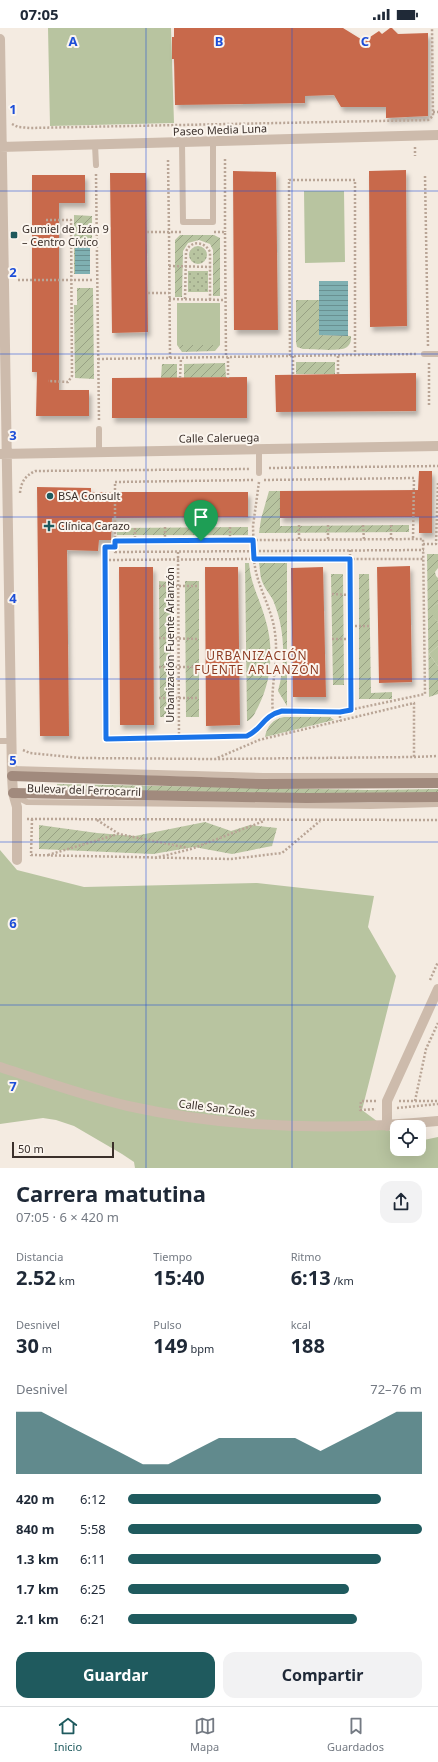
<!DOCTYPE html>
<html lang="es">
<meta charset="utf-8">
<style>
:root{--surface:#fff;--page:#f2f2f3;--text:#1f2937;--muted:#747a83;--line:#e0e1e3;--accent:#1f5a5e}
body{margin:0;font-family:"Noto Sans",sans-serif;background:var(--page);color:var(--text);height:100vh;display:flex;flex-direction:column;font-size:15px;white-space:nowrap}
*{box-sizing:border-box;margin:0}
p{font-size:13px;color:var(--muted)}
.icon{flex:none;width:22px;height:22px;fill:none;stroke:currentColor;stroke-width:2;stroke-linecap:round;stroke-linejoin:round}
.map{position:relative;height:1140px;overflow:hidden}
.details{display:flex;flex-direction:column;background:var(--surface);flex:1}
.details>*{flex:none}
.buttons{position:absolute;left:390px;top:1092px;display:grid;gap:8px}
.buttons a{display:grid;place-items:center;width:36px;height:36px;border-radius:8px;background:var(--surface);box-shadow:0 4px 16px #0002;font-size:20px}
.scale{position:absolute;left:12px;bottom:10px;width:102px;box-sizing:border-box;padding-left:4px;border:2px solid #3b302b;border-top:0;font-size:11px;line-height:14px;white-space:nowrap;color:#3b302b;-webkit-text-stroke:3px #fbf5ee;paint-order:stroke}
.pin{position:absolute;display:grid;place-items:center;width:34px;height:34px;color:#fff;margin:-41px -17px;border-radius:50% 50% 50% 0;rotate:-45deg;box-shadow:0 0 4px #0007}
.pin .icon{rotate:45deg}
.round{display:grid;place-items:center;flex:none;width:42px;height:42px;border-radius:12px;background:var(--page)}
.headline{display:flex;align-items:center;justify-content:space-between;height:68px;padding:0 16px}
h1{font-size:22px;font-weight:700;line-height:30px}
.metrics{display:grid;grid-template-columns:repeat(3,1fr);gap:6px;height:68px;padding:4px 16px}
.metrics div{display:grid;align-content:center}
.metrics b{font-size:20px;font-weight:700}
.metrics small{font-size:11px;font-weight:400}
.metrics p{font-size:11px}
.chart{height:112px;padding:8px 16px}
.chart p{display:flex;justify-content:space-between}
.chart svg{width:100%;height:72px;margin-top:4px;fill:var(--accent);opacity:.7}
.button{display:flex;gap:8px;margin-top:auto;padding:8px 16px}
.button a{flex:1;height:46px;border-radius:12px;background:var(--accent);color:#fff;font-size:16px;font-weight:700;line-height:46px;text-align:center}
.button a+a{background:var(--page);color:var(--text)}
ul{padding:0 16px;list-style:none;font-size:13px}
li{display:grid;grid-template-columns:64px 48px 1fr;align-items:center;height:30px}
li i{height:10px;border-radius:5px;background:var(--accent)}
.status{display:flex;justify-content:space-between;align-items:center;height:28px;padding:0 20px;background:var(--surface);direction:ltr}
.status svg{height:11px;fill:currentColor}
.tab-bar{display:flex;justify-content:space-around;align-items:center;height:56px;border-top:1px solid var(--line);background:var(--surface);font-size:11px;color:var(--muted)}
.tab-bar a{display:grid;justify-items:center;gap:2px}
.tab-bar .active{color:var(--accent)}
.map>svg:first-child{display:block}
</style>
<div class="status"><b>07:05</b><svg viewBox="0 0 49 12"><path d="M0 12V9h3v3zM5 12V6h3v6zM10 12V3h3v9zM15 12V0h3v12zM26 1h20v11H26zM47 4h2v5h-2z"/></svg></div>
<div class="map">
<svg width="438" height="1140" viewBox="0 0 438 1140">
<defs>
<pattern id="park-dots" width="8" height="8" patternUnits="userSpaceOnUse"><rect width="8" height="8" fill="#b8c4a0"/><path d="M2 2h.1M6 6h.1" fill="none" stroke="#97a083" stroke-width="1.8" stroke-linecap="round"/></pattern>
<pattern id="garden-furrows" width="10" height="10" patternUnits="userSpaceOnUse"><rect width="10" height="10" fill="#b8c4a0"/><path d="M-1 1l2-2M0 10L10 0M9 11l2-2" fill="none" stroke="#97a083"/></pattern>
<pattern id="water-rules" width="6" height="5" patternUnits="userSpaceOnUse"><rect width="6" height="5" fill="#7fb0b2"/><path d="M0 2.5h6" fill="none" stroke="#699091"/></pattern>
<filter id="shadow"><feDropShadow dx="2.5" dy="4.5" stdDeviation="2" flood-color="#0004"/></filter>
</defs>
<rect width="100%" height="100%" fill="#f4ebe1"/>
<path fill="#b8c4a0" d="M48,0H171L174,95L50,98Z
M304,163H344L345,234L305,235Z
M177,275H220V317H177Z
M438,575V595L428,582Z
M438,618V638L429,626Z
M0,822L17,842L84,859L257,855L374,868L368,899L396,948L362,1082L397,1108V1121H419V1113L438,1109V1140H135L134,1134L122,1126L74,1098L56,1092L43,1090L0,1096Z"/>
<path fill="url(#park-dots)" d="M189 227a9 9 0 1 1 18 0a9 9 0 1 1-18 0Z
M188,243H208V264H188Z"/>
<path fill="url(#garden-furrows)" d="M74,187L92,188V212H75V246H74Z
M180,207H214L220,210V268H213V222L210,216L199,212L188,215L183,223L182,269H175V212Z
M77,260H93L94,351L75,350L74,277H77Z
M296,272H319V307L351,308C351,312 351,316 347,319C341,324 312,321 303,321L297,319L296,314Z
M177,317H220L215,323L182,324Z
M296,334H335V346H296Z
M225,335L226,349L184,350V336Z
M162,336H177V350H161Z
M269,463H280V498L409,497V504L259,505L261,491Z
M248,499V507H117V500Z
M427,526H438V540L435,544L436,548L438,550V575L429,582L438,595V618L429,626L438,638V666L429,669Z
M245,535H249C251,557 259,569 265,590C274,618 272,651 259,677C256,683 253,691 247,693Z
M259,535H287V678L278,663C286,634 285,600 273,572C269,565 263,558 261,550C260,546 260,540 259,535Z
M331,546H343L344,657H333Z
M359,546H369L371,665L392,664V671H359Z
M159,553L170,554L172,689H160Z
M185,553H199V689H186Z
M284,689H330L334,692L265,709C267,698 273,691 284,689Z
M57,756L370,762L438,761V765L375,766L57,762Z
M205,794L231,803L250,797L277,800L272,818L232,826L194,819L153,826L39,821V797L97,805L135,808Z"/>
<path fill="url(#water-rules)" d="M75,212H90V246H75Z
M319,253H348V308L319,307Z"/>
<path fill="#c8694b" filter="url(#shadow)" d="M174,0H343L364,13L379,3L382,6L390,0H392L398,6L428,5V88L386,90V79H341L334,67L305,68V75L175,77L174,31H172V9H174Z
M406,142L407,298L370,299L369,143Z
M233,143L276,144L278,302H234Z
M110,145H146L148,304L112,305Z
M32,147H85V175H59V362H89V388H36L37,344H32Z
M416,345V383L276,384L275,347Z
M247,349V390H112V350Z
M419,443H432V505H419V489L280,490V463L418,462Z
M37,459L91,460V464H248V489L112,490L111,512H99L98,523L67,522L69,708H40Z
M410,538L412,654L379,655L377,539Z
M119,539H153L154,697H120Z
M205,539H238L240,697L206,698Z
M323,539L326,669H293L291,540Z"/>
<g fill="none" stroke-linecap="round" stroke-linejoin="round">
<path stroke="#b9a596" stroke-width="2.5" stroke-dasharray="2 2" stroke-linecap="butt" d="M433,84H438
M12,96L18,99L30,100L428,92L433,88L432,0
M415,119V128
M225,131V204
M96,146L99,393
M425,148L428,318
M46,192H71L72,348L68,354L48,353
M147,204H169L168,132
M214,204H225L226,329
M169,238L211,239
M18,252H93
M148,265H169
M169,271L225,272
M185,271L186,224C190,212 205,213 210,224V272
M290,328L289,152H355V327
M293,328V347
M338,328V346
M228,329V350
M170,330L169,204H181
M98,331L416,326
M429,335V378
M180,350L181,330
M269,440L438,438
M253,452L115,454V524L424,522
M264,452L414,450L413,511
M259,454L253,498L254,531H424
M20,465C21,454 25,448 35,443L250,441
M299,497V512
M328,497V512
M363,497L364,512
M391,497V512
M165,499V513
M230,499V513
M135,500V513
M201,513L202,499
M423,516H436L438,454
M115,519H105L106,711L247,708C263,701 262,688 281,683L340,684L425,666L423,511L115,513
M350,522L351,682
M178,524L179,709
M105,532L254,531C256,558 272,579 275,605C279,633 270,658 273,685
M159,558H199
M332,566L351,567
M351,598H371
M159,610L199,611
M332,611H351
M159,639H199
M159,670H199
M340,684V693
M23,722L30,725L80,730L215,731L259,712L414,675V729L215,731
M414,729L438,728
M27,791L438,792
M32,791L31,827L231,831L282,825L320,793
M97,792L119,806L188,820
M48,827L118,806
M155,830L191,821L264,793
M430,952L438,934
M376,1073H361L360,1082L376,1081
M399,1073H438
M415,1073L426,1021L438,995
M397,1080L438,1076"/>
<path stroke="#cdbbac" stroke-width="6" d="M182,115L183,194H213V114
M95,117L96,137
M424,326H438
M99,401V424
M259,421V445
M0,713H12
M12,741L263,748H438
M15,768L27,774L370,778L438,776"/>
<path stroke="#cdbbac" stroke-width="10" d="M0,11L12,748L13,765L17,779V832
M0,119L438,107
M0,426L438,418
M0,1039C42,1053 84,1068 128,1078C231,1101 333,1103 438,1093
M387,1098V1073L438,961"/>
<path stroke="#a18a7d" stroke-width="10" d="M12,748L263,756L438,755
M13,765L306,770L438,769"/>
</g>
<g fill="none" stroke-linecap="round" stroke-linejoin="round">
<defs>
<path id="route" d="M253,512L254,531H350L351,682L340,684L282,683C262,688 263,701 247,708L106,711L105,519H115V513Z"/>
</defs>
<use href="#route" stroke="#fff" stroke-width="8"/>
<use href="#route" stroke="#1a73e8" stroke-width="5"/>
</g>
<path fill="none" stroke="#1d4ed8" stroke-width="1" stroke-opacity="0.55" d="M146,0V1140M292,0V1140M0,163H438M0,326H438M0,489H438M0,651H438M0,814H438M0,977H438"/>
<g fill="#1f5a5e" stroke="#fbf5ee" stroke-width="1.5">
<rect x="10" y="203" width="8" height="8" rx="2"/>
<circle cx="50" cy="468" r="4"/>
<path d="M47 492h4v4h4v4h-4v4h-4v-4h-4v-4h4z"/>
</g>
<g text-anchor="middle" stroke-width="4" stroke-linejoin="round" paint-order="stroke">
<g font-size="11" fill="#3b302b" stroke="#fbf5ee">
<text transform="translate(220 102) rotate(-2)" y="4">Paseo Media Luna</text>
<text transform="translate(219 410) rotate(-1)" y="4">Calle Caleruega</text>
<text transform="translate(170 617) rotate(-90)" y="4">Urbanización Fuente Arlanzón</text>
<text transform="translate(84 762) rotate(2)" y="4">Bulevar del Ferrocarril</text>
<text transform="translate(217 1080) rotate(7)" y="4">Calle San Zoles</text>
</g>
<g font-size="11" fill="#3b302b" stroke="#fbf5ee" text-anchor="start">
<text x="22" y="205">Gumiel de Izán 9<tspan x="22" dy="13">– Centro Cívico</tspan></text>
<text x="58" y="472">BSA Consult</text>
<text x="58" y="502">Clínica Carazo</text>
</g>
<g font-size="12" letter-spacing="1" fill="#8c3b22" stroke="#fbf5ee">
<text x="257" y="632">URBANIZACIÓN<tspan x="257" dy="14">FUENTE ARLANZÓN</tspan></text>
</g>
</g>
<g font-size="13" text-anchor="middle" font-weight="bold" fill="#1d4ed8" stroke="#fbf5ee" stroke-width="4" stroke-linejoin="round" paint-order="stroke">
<text x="73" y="18">A</text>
<text x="219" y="18">B</text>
<text x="365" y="18">C</text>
<text x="13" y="86">1</text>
<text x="13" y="249">2</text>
<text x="13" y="412">3</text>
<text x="13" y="575">4</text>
<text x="13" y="737">5</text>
<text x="13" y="900">6</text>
<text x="13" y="1063">7</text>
</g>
</svg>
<div class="buttons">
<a><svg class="icon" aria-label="locate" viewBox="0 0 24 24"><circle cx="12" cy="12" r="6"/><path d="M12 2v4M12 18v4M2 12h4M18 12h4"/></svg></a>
</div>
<div class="scale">50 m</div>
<div class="pin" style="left:201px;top:513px;background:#1e9e55"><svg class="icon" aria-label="arrive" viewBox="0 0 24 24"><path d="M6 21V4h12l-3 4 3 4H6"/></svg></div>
</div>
<section class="details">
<div class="headline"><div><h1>Carrera matutina</h1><p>07:05 · 6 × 420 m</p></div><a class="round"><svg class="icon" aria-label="share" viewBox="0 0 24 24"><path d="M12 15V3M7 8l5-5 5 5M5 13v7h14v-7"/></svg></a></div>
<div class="metrics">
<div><p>Distancia</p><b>2.52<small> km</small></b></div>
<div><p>Tiempo</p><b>15:40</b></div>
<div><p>Ritmo</p><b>6:13<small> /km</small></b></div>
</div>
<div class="metrics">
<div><p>Desnivel</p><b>30<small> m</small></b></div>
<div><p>Pulso</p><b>149<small> bpm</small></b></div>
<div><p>kcal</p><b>188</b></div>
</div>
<div class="chart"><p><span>Desnivel</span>72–76 m</p>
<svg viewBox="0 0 160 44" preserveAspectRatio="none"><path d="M0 44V6L10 6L20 14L30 22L40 30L50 38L60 38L70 30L80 22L90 22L100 22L110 22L120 30L130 22L140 14L150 6L160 6V44z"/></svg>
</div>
<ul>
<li><b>420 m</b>6:12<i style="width:86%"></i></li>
<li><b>840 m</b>5:58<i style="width:100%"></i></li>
<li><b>1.3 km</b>6:11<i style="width:86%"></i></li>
<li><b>1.7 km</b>6:25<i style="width:75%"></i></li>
<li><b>2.1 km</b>6:21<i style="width:78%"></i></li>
</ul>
<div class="button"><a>Guardar</a><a>Compartir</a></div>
</section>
<nav class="tab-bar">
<a class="active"><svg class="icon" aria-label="home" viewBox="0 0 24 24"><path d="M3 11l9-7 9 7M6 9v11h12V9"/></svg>Inicio</a>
<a><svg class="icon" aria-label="map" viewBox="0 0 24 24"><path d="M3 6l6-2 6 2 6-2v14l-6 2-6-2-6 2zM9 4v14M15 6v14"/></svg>Mapa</a>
<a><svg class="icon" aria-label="saved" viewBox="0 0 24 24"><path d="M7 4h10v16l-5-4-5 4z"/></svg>Guardados</a>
</nav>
